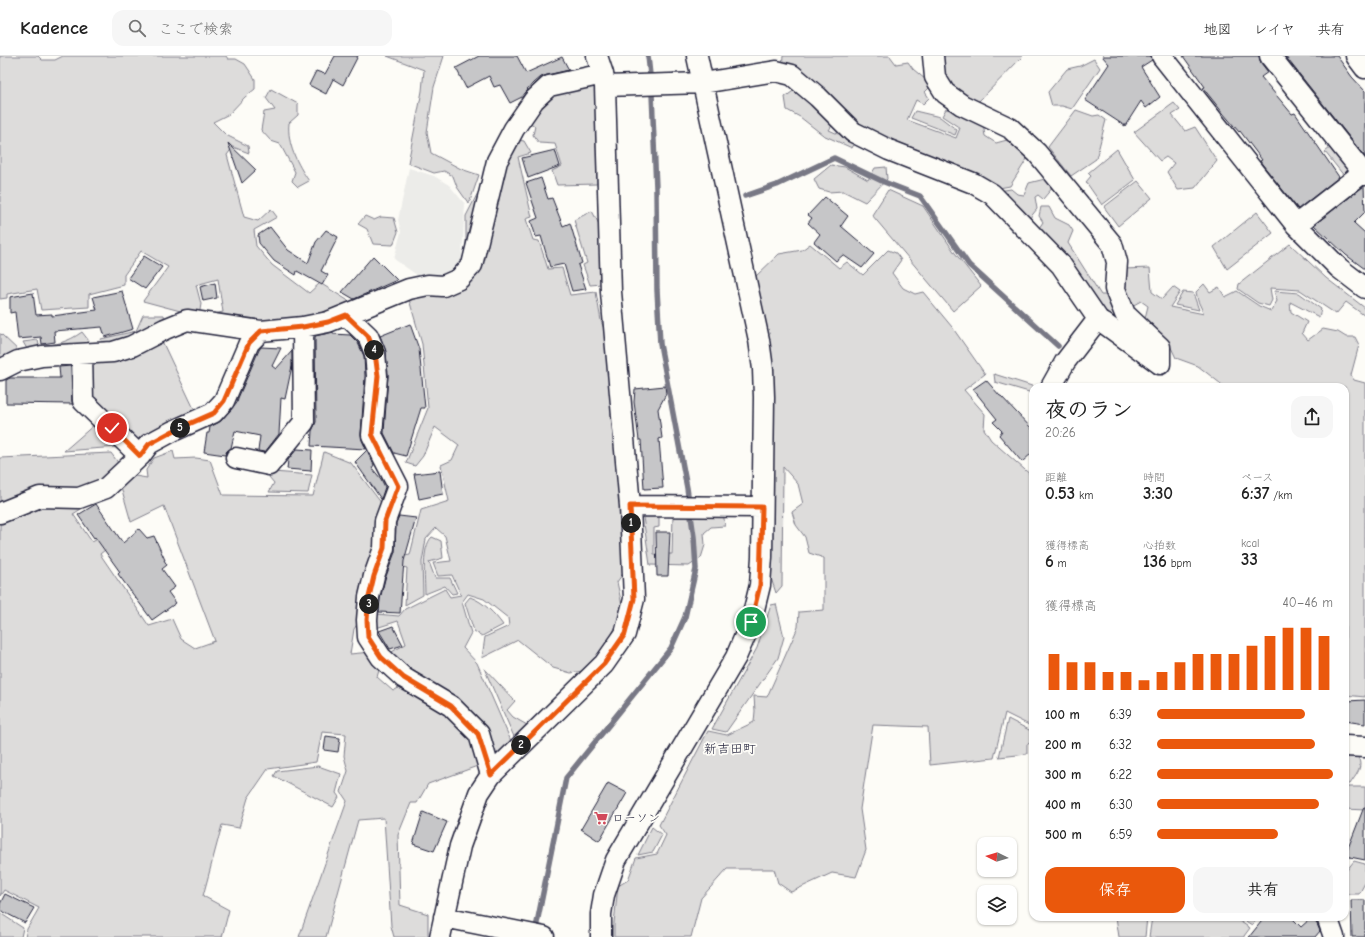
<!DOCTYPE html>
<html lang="ja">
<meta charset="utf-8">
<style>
:root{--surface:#fff;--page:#f6f6f6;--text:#222;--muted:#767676;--line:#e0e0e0;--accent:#ea580c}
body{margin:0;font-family:"Comic Neue","Klee One",sans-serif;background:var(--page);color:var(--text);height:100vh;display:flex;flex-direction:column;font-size:15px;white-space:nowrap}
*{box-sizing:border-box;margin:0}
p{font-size:13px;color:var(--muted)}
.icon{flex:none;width:22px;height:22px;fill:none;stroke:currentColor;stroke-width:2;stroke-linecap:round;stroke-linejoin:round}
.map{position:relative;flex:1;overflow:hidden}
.details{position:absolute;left:1029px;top:327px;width:320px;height:538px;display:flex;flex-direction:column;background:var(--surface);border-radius:12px;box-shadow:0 1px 3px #0004}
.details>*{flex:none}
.needle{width:26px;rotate:275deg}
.buttons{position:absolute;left:977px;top:781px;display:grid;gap:8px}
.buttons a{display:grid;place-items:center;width:40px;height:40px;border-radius:8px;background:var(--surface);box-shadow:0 1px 3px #0004;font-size:20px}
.pin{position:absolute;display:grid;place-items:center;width:34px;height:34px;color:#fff;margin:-17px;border:2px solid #fff;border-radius:50%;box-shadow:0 1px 4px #0007}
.km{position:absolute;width:20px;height:20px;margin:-10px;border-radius:50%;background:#222;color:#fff;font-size:11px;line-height:20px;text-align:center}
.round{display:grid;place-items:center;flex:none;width:42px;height:42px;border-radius:12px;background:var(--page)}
.headline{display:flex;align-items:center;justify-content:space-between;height:68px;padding:0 16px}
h1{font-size:22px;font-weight:600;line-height:30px}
.metrics{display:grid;grid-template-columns:repeat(3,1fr);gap:6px;height:68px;padding:4px 16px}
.metrics div{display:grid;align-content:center}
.metrics b{font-size:17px;font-weight:600}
.metrics small{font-size:11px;font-weight:400}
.metrics p{font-size:11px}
.chart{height:112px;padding:8px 16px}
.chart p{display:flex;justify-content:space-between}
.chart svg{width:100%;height:72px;margin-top:4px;stroke:var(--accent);stroke-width:6}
.primary-button{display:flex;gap:8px;margin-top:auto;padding:8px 16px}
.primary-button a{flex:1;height:46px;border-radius:12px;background:var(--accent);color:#fff;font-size:16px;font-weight:600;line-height:46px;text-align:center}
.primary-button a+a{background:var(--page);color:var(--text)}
ul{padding:0 16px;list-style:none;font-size:13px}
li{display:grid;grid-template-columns:64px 48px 1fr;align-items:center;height:30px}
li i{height:10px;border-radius:5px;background:var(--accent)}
header{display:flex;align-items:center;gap:24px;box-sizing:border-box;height:56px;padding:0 20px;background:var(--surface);border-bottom:1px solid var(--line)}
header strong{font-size:19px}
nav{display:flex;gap:22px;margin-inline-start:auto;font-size:14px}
.search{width:280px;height:36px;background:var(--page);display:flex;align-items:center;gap:10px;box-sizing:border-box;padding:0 14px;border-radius:12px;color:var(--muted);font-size:15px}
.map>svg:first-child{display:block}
</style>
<header>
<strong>Kadence</strong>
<div class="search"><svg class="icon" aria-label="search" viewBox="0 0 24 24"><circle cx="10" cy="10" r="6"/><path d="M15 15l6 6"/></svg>ここで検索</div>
<nav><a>地図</a><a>レイヤ</a><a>共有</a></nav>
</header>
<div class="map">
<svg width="1365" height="881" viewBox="0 0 1365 881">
<rect width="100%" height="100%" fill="#fdfcf7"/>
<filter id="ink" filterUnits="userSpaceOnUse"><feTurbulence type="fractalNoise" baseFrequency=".025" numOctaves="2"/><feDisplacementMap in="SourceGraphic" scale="8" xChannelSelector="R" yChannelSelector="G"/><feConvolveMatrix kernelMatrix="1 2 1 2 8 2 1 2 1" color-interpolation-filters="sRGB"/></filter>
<g filter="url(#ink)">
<path fill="#ecece9" d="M409,112L434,120L449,129L465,148L462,201L454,220L424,224L394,203L401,176L398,164Z"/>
<path fill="#dddcdb" stroke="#807f8b" d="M0,0H38L42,4H55L63,0H226L228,3H236L245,8L255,23V33L245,41L229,58L213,66L226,79L248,90L249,97L233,91L227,99L244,161L258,165L271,153L277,161L254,174L256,190L272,209L309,237L320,227L355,249L332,257L259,270L209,259L223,256L218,223L196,229L201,248L199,260L143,245L168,211L141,195L124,219V229L89,238V251L41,254L37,233L7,238V242L0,243Z
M387,0H444L434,31L427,76L431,97L461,113L479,119L469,148L457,131L453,120L444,115L434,117L408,107L422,35L424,14Z
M783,0H890L896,8L908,6L913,13L932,29L925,36L929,42L923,48L916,44L907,64L956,82L960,72L942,60L946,53L953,54L983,68L985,80L996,87L1007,84L1027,103L1010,130L999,132L857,73L782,12Z
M941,0H1023L977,47L948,31Z
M1094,3L1100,12L1072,53L1062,50H1052L1048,36L1067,13L1080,10Z
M595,28L597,128L557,129L552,115L562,110L555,88L539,87L533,79L535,70L527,65L544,45L559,33Z
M271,33L298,48V59L289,67C287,88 297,108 309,125L298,131L292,125L295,116L280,88L271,85L261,74L264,56L275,54L266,42Z
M796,33L835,65L829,74L838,78L844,74L857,83L852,92L823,79L800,61L787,54L785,41Z
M1174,47L1180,54L1172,59L1185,75L1195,71L1217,105L1195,132L1178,134L1167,116L1174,107L1166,101L1160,105L1134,76Z
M1076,54L1093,60L1099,59L1106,64L1096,103L1071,120L1048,91Z
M915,55L940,61L957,74L955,79L911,62Z
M518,84L524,85L531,97L518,101L532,161L526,163L533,184L539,185L548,213L562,212L570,239L596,236L601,265L605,275L626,513L617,526L623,554L609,585L588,614L571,617L553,612L518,584L482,602L485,581L509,570L508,562L484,543L468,538L462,546L471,577L463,592L477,607L511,685L500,700L491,703L388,598L406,588L398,565L373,573L376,558L399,560L405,553L445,533L450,541L461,539L452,519L438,520L433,507L451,505L445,480L436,472L426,483L422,506L423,539L405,549L407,512L397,510L399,501L410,499L421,454L449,445L441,409L452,404L459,389L435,371L423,400L415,410L406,407L428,352L422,288L408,240L443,234L466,201V160L487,119Z
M1331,91L1350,114L1345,121L1325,96Z
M1117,93L1135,124L1102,149L1086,126L1091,120L1088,117Z
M831,109L845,111L868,124L875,112L886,111L887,123L865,146L843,135L829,136L819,133L814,123Z
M1045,123L1053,131L1043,143L1038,139L1035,141L1037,153L1029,163L998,135L1011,133L1017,138L1024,139L1029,127Z
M1138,125L1152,142L1118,170L1104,151Z
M888,134L923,150L955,197L981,230L953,255L872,159Z
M1041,151H1049L1055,162L1069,169L1073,175L1068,187L1101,239H1106L1111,252L1120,265L1113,268L1037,175L1043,166L1039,160Z
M592,155L601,172L602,228L590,229L583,209L587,207L574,164Z
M1257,156L1273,177L1227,213L1214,191Z
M365,160L374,164L381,161L394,162L398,176L393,189L373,188L367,173L358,168Z
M810,188L839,212L847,206L863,219L888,194L896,197L901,204L892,217L903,232L915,238L923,236L952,271L985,318L964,334L985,358L984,373L991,384L1033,421V671L1005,657L994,702L930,709L928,671L873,669L860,753L866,794L856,821L832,817L791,836L778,827L774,813H727L701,842L691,881H614V867L618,830L628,824L636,802L657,798L666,779L659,769L708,675L727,679L754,666L755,655L754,640L767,641L798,571L799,556L824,554V502L809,497L805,481L796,469L792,456L803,448L798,428L783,411L782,530L776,537L770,519L755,221L779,198L802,194Z
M1290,188L1326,222L1365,252V260L1346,246L1336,258L1300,234L1270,232L1272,244L1269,250L1258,247L1238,233L1239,228Z
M1150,212L1152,236L1162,243L1173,231L1180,236L1170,251L1204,258L1198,245L1196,236L1204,228L1210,236L1219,231L1225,241L1237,235L1259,250L1271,255L1277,245L1274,235L1299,237L1321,253L1319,261L1290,246L1291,256L1307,266L1302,277L1308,284L1323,273L1338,276L1346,281H1355L1359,289L1351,319L1354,324L1365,327V641L1345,639V331H1225L1198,310L1176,302L1167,283L1145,262L1148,250L1141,245L1130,251L1121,234L1124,213Z
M1183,236L1193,237L1199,254L1175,249Z
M143,259H164L165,265L135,283L103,290L101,283L136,275Z
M82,276L89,285L67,295L27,293L23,286L38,284L39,290C56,289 68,286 82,276Z
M0,278H1L21,297L0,306Z
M161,283L195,355L137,389L87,343L91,306Z
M994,318L1035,331H1033V353L1029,336L995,326Z
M95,368L117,391L64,395Z
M173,395L175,403L196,402L210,404L223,439L313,440L324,396L351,407L385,452L364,558L354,573L350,598L371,596L381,608L377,621L393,635L404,629L449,652L474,681L483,708L428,728L417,747H411L398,779L400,849L428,858V881H394L391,870L384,762L358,764L326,881H299L347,745L341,736L348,715L344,700L346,678L322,676L316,706L268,713L248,742L239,772L222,769L203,840L229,854L222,881H25L27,873L39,852L4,834L0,840V463L40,446L94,445L73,458L92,486L111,476L115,486L100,498L149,570L172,563L181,583L195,592L215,585L164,450L131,466L120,427L129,419L147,422L146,414L154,402Z
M111,397L119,408L100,428L0,451V402Z
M273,416L312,419L308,437L269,436L274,427L269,421Z
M723,455L725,470L711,471L704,477L705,489L701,502L689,510L650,509L643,461L648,457H659V471L654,472V498H672L673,459Z
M432,481L441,485L443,502L429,506L435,522H450L457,537L452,538L445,530L425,538C425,524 421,491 432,481Z
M470,541C484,546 495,558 503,569L482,580L474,575L465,547Z
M776,548L784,581L778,602L726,676L712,673L757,592L771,549Z
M484,612L515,645L507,654L513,661L527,669L515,683Z
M1008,663L1033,676V687L1027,688V698L999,701Z
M1345,696H1355C1365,710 1358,716 1350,728H1345L1346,706Z
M318,710L341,718L336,737L339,741L333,751L274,720L277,715Z
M1345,731H1365V754L1345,753Z
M652,771L662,779L653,796L638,799Z
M1354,805L1365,808V827L1359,838H1345V813L1347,814Z
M0,857L23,872L21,881H0Z
M1116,861H1147L1145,881H1119Z
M1152,861H1233L1250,872L1244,880V881H1149Z
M1239,861H1259L1252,869Z"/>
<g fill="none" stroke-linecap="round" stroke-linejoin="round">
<path stroke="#787885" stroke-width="5.5" d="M745,140L777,129L834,102L884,126L920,140L969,209L1058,290
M535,877L566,722L671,592L685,561L696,513L694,481L687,432L660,288L657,234L656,132L652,38L648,0"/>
</g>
<path fill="#c6c6c8" stroke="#22223b" d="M335,0H358L343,29L333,23L326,38L309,29L316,15L325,18Z
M479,0H517L526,17L562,1L569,14L547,19L541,21L527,33L528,34L522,41L510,47L500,29L494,31L489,20L466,32L456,12Z
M1102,0H1151L1152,4L1141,11L1160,41L1146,52L1141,45L1125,70L1085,44L1109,8Z
M1183,0H1259L1261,7L1268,16L1261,21L1292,58L1295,57L1339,121L1298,153L1262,108L1260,105L1262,104L1240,75L1239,76L1223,57L1203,32L1205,31Z
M1285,0H1337L1352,21L1365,35V101Z
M228,87L256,114L242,127Z
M555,94L560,110L528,122L522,102Z
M541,122L548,143L552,142L563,170L570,167L582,207L578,209L586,233L572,235L564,208L550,211L541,180L536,181L531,165L538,162L526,127Z
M1364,130L1365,156L1354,167L1365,177V213L1346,199L1314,169Z
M825,141L848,160L841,170L874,198L862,212L843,199L836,205L814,186L820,178L808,167L812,162L808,159Z
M270,171L288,194L308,207L316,186L326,174L338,181L321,215L328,219L322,229L297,215L296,219L274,205L259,187L258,179Z
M144,200L162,211L145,233L128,222Z
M373,200L397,224L354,243L342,236Z
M215,227L217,242L203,245L200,231Z
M122,235L133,273L105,281L102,271L54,275L55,286L42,288L41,281L18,283L15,256L10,257V241L33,237L36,259L52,258V260L97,254L93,241Z
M410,268L419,293L425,352H421L406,400L394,397L384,377L388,319L386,296L380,280Z
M333,276V278L350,279L358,287L364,300L365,320L361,378L362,384L366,393L311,390L312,375L316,366L315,280Z
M261,291L281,292L272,310L276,313L292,295V310L285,343L281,342L279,378L265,396L258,395L260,380L235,375L231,392L227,395L225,399L204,396L207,377H209L210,371L221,365L237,346L238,342L259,294Z
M71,310L72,345L73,348L6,347V324L10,322H60L59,311Z
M986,324L1000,340H1001L1033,374V396L1022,406L999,379L1002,375L993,366L997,363L973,333Z
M665,330L666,338L658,353L662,382L659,383L663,432L644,433L641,384H639L634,346L635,333Z
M297,393L312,394L311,415L287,413L288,404Z
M367,394L374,409L372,412L381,423L385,431L381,443L355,406Z
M440,415L443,438L419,443L414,418Z
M96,448L123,487L139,473L147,482L154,480L165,504H164L167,509L162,513L175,531L168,536L176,547L152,564L118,518L120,516L95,481L94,482L78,459Z
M399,460L416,462L404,505L400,557L379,556L380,543L385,523L395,496L396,467Z
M656,476H670L668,520H657Z
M393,570L403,589L390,593L379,575Z
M1365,644V668L1345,665L1347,645Z
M326,680L340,682L338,696L324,694Z
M608,727L627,737L599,785L581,773Z
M1364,751H1365V804L1345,800Z
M423,756L447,766L434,795L413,788Z
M5,838L34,852L25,867L0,854V848Z
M1351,844H1365V881H1352Z
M1265,861H1291L1301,871L1311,862L1317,868L1320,875L1315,881H1249Z"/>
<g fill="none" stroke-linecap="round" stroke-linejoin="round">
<defs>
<path id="minor" d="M933,0L935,21L945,37L962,49L1010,72L1037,97L1112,188L1117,206L1115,233L1125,258L1160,291V308
M1162,0L1296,169L1339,212L1365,232
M1270,0L1365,119
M1356,0L1365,12
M605,30L703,27L776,15L792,19L818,41L853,76L889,94L973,127L992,138L1061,209L1098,263L1160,308
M1296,169L1365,115
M346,259L368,280L375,297L377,320L372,379L398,430L385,465L384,492L374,520L369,541L367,564L368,581L381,601L404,622L451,650L479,678L491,719
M82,298L83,345L140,400
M0,314L18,305L42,300L113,296L132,290L165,273L187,264L261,275L303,271L328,266L409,233L428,229L443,230L459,223L472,209L497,105L514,73L534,44L549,30L603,18
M1051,331L1065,306L1098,263
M236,402L269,409L304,366L303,271
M630,450L762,451
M0,457L40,441L79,442L106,432L140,400L149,388L173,375L213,357L224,345L249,287L261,275
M1345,690L1365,691
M444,861L544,881
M1327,861L1334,881
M440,881L460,790L479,737L491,719L604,608L625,578L634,543L630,450L611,236L605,30L603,18L597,0
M601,881V858L604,839L616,804L736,601L751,566L760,529L762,501L764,341L763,313L759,284L697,0"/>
</defs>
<use href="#minor" stroke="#22223b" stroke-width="23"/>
<use href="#minor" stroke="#fdfcf7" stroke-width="20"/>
</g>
</g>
<g fill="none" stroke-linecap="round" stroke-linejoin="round" filter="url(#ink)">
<defs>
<path id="route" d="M112,372L140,400L149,388L173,375L214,357L224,345L249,287L261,275L303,271L328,266L346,259L368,280L375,297L378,320L372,378L398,430L385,465L384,492L374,520L369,541L367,564L368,581L381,601L404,622L451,650L478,678L491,719L604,608L625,578L634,543L630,450L762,451L760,529L751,566"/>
</defs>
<use href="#route" stroke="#fff" stroke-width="8"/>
<use href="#route" stroke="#ea580c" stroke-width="5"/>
</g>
<defs>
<symbol id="supermarket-bare" viewBox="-9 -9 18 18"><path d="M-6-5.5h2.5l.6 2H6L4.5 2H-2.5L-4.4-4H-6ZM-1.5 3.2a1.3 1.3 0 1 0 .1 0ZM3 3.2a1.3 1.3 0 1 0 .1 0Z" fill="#d1495b" stroke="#fdfcf7" stroke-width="2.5" paint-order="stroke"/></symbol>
</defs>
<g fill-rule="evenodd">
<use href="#supermarket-bare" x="591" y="752" width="20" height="20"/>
</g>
<g text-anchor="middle" stroke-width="3.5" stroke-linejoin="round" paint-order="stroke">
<g font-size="12" fill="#22223b" stroke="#fdfcf7" text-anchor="start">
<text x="612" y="766">ローソン</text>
</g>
<g font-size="13" fill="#22223b" stroke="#fdfcf7">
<text x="730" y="697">新吉田町</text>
</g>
</g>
</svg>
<div class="buttons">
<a><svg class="needle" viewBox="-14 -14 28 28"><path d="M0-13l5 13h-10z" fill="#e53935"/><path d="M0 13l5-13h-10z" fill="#767676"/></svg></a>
<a><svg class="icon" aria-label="layers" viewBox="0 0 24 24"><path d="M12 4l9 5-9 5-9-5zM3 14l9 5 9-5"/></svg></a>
</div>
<div class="pin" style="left:751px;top:566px;background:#1e9e55"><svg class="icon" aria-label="arrive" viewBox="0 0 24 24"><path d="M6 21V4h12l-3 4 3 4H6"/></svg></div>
<div class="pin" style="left:112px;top:372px;background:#d93025"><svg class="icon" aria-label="check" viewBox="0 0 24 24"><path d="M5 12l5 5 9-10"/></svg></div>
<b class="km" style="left:631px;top:467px">1</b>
<b class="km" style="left:521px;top:689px">2</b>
<b class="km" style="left:369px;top:548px">3</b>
<b class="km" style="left:374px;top:294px">4</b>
<b class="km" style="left:180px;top:372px">5</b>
<section class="details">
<div class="headline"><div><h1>夜のラン</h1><p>20:26</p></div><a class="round"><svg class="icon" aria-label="share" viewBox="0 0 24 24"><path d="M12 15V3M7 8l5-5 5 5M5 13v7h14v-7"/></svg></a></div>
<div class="metrics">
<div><p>距離</p><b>0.53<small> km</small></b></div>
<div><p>時間</p><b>3:30</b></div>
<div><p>ペース</p><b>6:37<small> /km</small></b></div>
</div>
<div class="metrics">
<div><p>獲得標高</p><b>6<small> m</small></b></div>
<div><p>心拍数</p><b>136<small> bpm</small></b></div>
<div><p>kcal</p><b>33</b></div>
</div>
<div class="chart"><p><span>獲得標高</span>40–46 m</p>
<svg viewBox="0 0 160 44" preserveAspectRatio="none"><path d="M5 44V22M15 44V27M25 44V27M35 44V33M45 44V33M55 44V38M65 44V33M75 44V27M85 44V22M95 44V22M105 44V22M115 44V17M125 44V11M135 44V6M145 44V6M155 44V11"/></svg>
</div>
<ul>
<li><b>100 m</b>6:39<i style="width:84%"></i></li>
<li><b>200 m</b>6:32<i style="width:90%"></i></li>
<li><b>300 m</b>6:22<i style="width:100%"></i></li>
<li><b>400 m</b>6:30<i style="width:92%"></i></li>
<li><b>500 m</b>6:59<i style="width:69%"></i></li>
</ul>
<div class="primary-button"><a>保存</a><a>共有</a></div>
</section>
</div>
